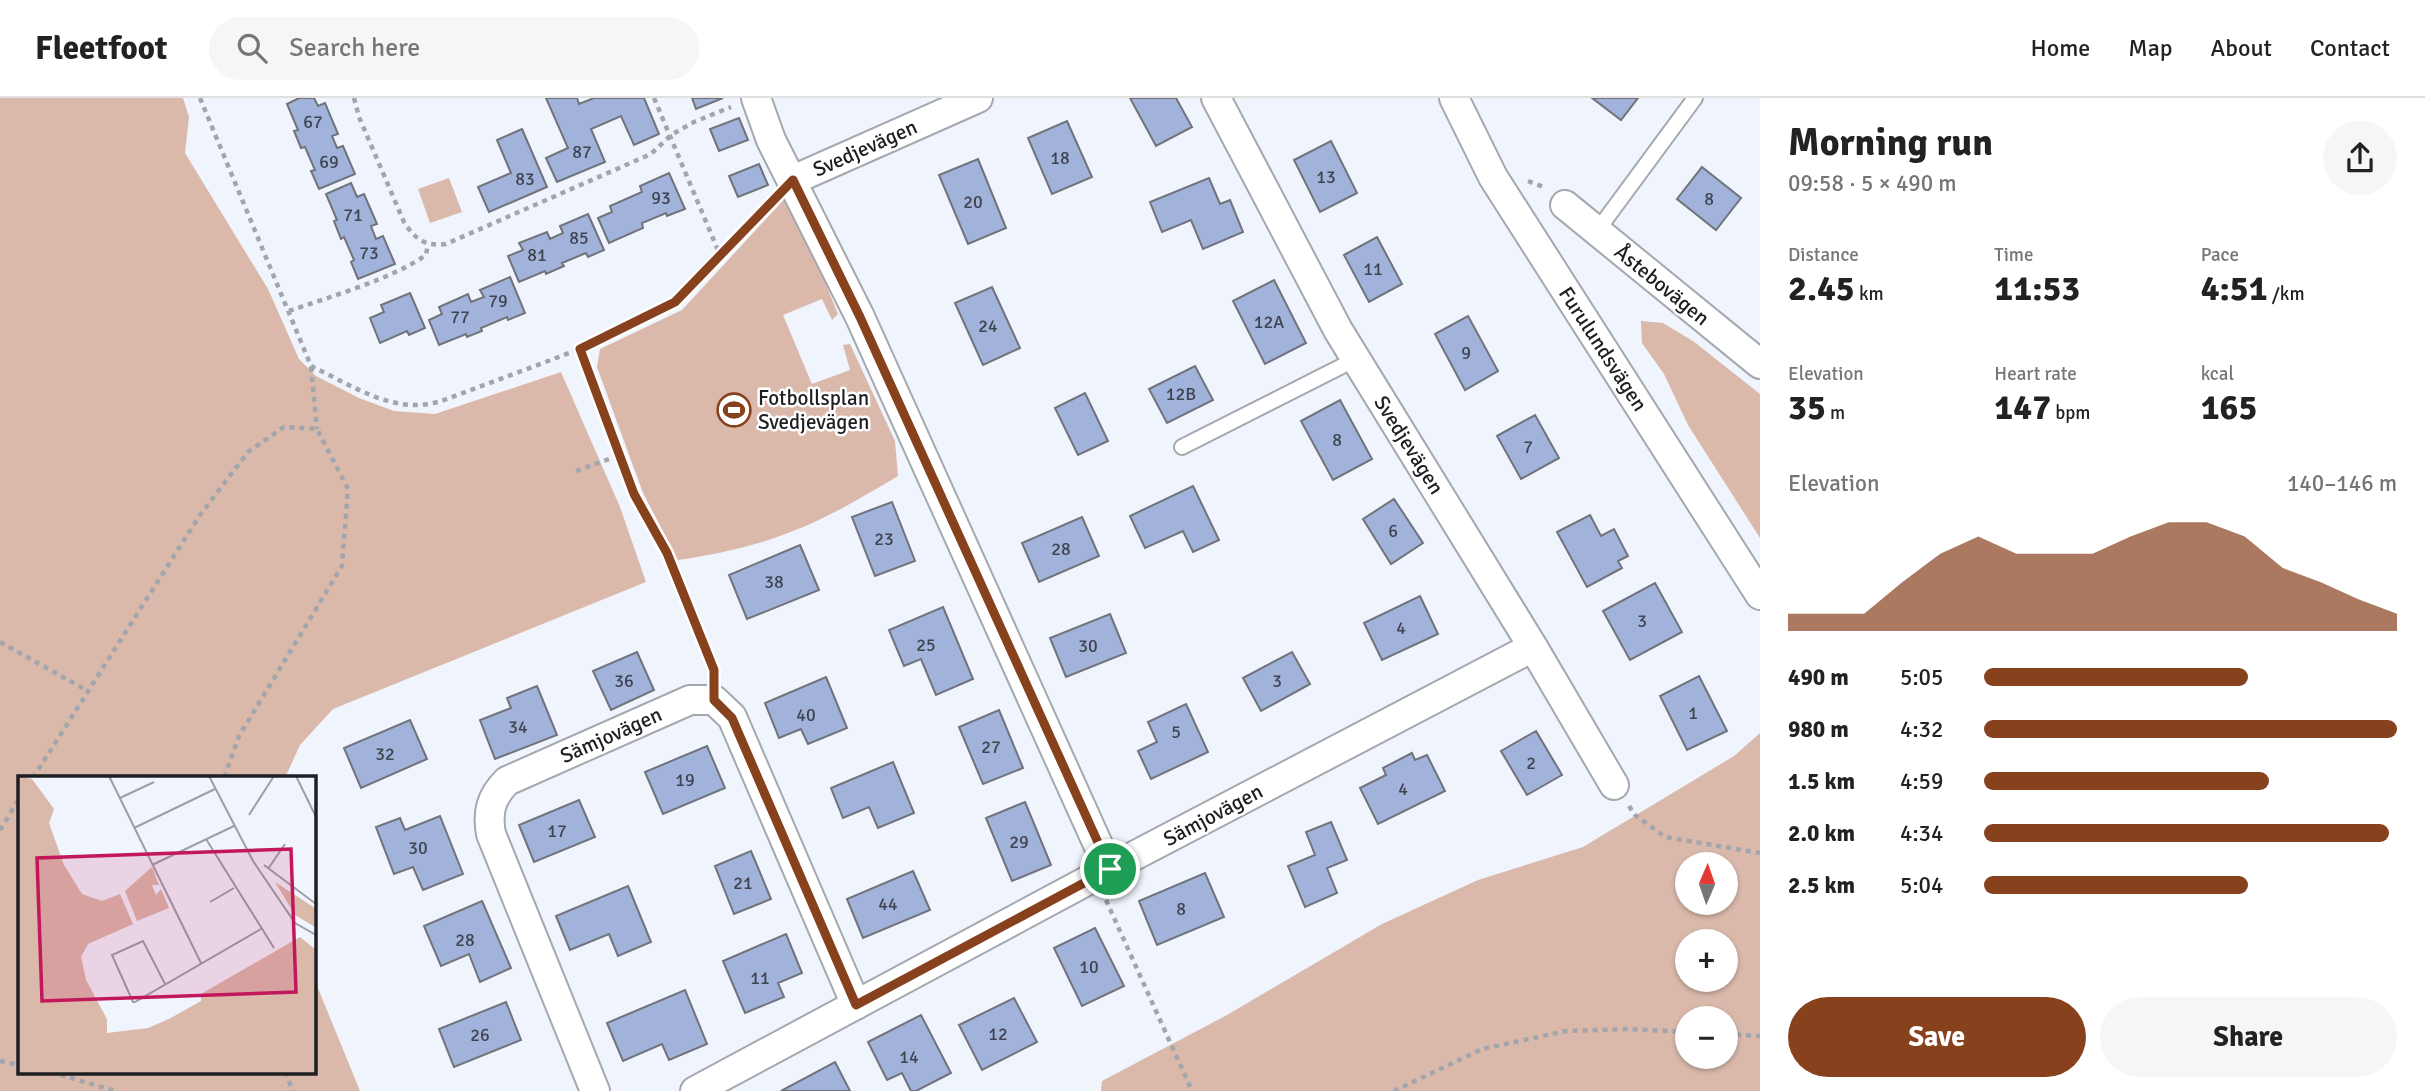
<!DOCTYPE html>
<meta charset="utf-8">
<style>
:root{--surface:#fff;--page:#f6f6f6;--text:#222;--muted:#767676;--line:#e0e0e0;--accent:#87411d}
body{margin:0;font-family:Signika,sans-serif;background:var(--page);color:var(--text);height:100vh;display:flex;flex-direction:column;font-size:26px;white-space:nowrap}
*{box-sizing:border-box;margin:0}
p{font-size:23px;color:var(--muted)}
.icon{flex:none;width:38px;height:38px;fill:none;stroke:currentColor;stroke-width:2;stroke-linecap:round;stroke-linejoin:round}
.map{position:relative;flex:1;overflow:hidden}
.side{display:flex;flex-direction:column;background:var(--surface);width:665px}
.side>*{flex:none}
.needle{width:46px;rotate:2deg}
.tools{position:absolute;left:1675px;top:754px;display:grid;gap:14px}
.tools a{display:grid;place-items:center;width:63px;height:63px;border-radius:50%;background:var(--surface);box-shadow:0 2px 5px #0004;font-size:35px}
.pin{position:absolute;display:grid;place-items:center;width:60px;height:60px;color:#fff;margin:-30px;border:4px solid #fff;border-radius:50%;box-shadow:0 2px 7px #0007}
.round{display:grid;place-items:center;flex:none;width:74px;height:74px;border-radius:37px;background:var(--page)}
.overview{display:flex;align-items:center;justify-content:space-between;height:119px;padding:0 28px}
h1{font-size:38px;font-weight:700;line-height:52px}
.figures{display:grid;grid-template-columns:repeat(3,1fr);gap:10px;height:119px;padding:7px 28px}
.figures div{display:grid;align-content:center}
.figures b{font-size:35px;font-weight:700}
.figures small{font-size:19px;font-weight:400}
.figures p{font-size:19px}
.chart{height:196px;padding:14px 28px}
.chart p{display:flex;justify-content:space-between}
.chart svg{width:100%;height:126px;margin-top:7px;fill:var(--accent);opacity:.7}
.primary-button{display:flex;gap:14px;margin-top:auto;padding:14px 28px}
.primary-button a{flex:1;height:80px;border-radius:42px;background:var(--accent);color:#fff;font-size:28px;font-weight:700;line-height:80px;text-align:center}
.primary-button a+a{background:var(--page);color:var(--text)}
ul{padding:0 28px;list-style:none;font-size:23px}
li{display:grid;grid-template-columns:112px 84px 1fr;align-items:center;height:52px}
li i{height:18px;border-radius:9px;background:var(--accent)}
header{display:flex;align-items:center;gap:42px;box-sizing:border-box;height:98px;padding:0 35px;background:var(--surface);border-bottom:2px solid var(--line)}
header strong{font-size:33px}
nav{display:flex;gap:38px;margin-inline-start:auto;font-size:24px}
.search{width:490px;height:63px;background:var(--page);display:flex;align-items:center;gap:18px;box-sizing:border-box;padding:0 24px;border-radius:38px;color:var(--muted);font-size:26px}
main{display:flex;flex:1;min-height:0}
.map>svg:first-child{display:block}
</style>
<header>
<strong>Fleetfoot</strong>
<div class="search"><svg class="icon" aria-label="search" viewBox="0 0 24 24"><circle cx="10" cy="10" r="6"/><path d="M15 15l6 6"/></svg>Search here</div>
<nav><a>Home</a><a>Map</a><a>About</a><a>Contact</a></nav>
</header>
<main>
<div class="map">
<svg width="1760" height="993" viewBox="0 0 1760 993">
<rect width="100%" height="100%" fill="#f0f4fc"/>
<path fill="#dab9ab" fill-rule="evenodd" d="M0,0H183L189,19L185,55L268,191L299,261L316,278L359,300L394,313L435,316L561,274L620,409L646,484L333,611L300,647L285,680H19V974H313V878L360,993H0Z
M449,80L462,114L430,125L418,91Z
M789,96L838,216L832,222L822,201L783,217L812,286L850,272L843,247L850,246L895,343L898,378C864,398 830,419 793,433C757,448 716,456 678,462L643,395L597,269L600,251L682,212Z
M1641,223L1663,225L1693,243L1760,296V440L1688,327L1664,276L1642,245Z
M1760,635V993H1101L1102,983L1227,917L1382,826L1478,782L1583,749L1734,658ZM1687,766H1726V805H1687ZM1687,844H1726V882H1687ZM1687,920H1726V959H1687Z"/>
<path fill="#a1b3db" stroke="#70737a" stroke-width="2" d="M299,0H314L318,8L325,5L338,36L332,38L337,50L343,48L355,76L319,91L311,73L315,72L305,49L301,50L294,33L298,32L287,6Z
M546,0H577L579,6L594,0H644L659,36L634,47L621,18L591,31L605,64L557,84L546,60L568,50Z
M692,0H723L696,11Z
M1130,0H1176L1192,29L1156,48Z
M1592,0H1638L1621,22Z
M739,20L748,42L719,53L710,31Z
M1067,23L1092,79L1052,96L1028,40Z
M522,31L547,89L489,114L478,89L511,75L497,42Z
M1331,43L1357,95L1320,114L1294,62Z
M978,61L1006,130L968,146L939,77Z
M759,66L768,87L738,99L729,78Z
M1702,69L1741,100L1716,132L1677,101Z
M669,75L685,111L667,118L666,115L642,125L643,130L609,145L598,120L612,114L610,108L642,94L640,88Z
M1209,80L1220,106L1230,102L1243,134L1203,151L1191,122L1162,134L1150,104Z
M351,85L357,99L364,96L377,126L371,128L376,141L383,138L395,166L358,181L351,164L354,162L344,139L341,141L334,123L337,122L326,96Z
M588,116L604,152L588,159L586,155L562,165L564,168L546,176L545,173L519,184L508,158L523,152L519,145L547,134L550,141L563,135L560,128Z
M1377,139L1402,186L1369,204L1344,157Z
M510,179L525,215L508,222L507,219L481,230L482,233L467,239L466,236L439,247L429,222L442,216L439,209L468,196L471,204L484,199L480,192Z
M1274,182L1306,245L1265,266L1233,203Z
M992,189L1020,250L983,267L955,205Z
M410,195L425,230L409,237L407,233L380,245L370,220L384,214L381,207Z
M1468,218L1498,273L1465,292L1435,236Z
M1195,268L1213,302L1167,325L1149,291Z
M1085,295L1108,343L1078,357L1055,310Z
M1340,302L1372,361L1333,382L1301,323Z
M1535,317L1559,360L1521,381L1497,338Z
M1193,388L1219,442L1193,454L1183,433L1145,450L1130,418Z
M1394,401L1423,445L1391,466L1363,421Z
M892,404L915,463L875,478L852,419Z
M1590,417L1601,438L1614,431L1628,458L1618,463L1622,470L1587,489L1557,434Z
M1082,419L1099,458L1039,484L1022,445Z
M800,447L819,492L747,521L729,477Z
M1655,485L1682,534L1630,562L1603,513Z
M1420,498L1438,536L1382,562L1364,525Z
M943,509L973,581L936,597L921,561L904,568L889,532Z
M1110,516L1126,555L1066,579L1050,540Z
M637,554L654,592L611,612L593,573Z
M1292,554L1310,586L1261,613L1243,580Z
M1699,578L1727,633L1687,652L1660,598Z
M826,579L847,630L808,646L801,631L779,640L765,605Z
M537,588L557,637L495,661L480,622L511,610L507,600Z
M1186,606L1208,654L1151,681L1138,653L1157,644L1148,624Z
M999,612L1023,670L983,686L959,629Z
M410,622L427,661L361,690L344,650Z
M1536,633L1562,677L1527,697L1501,653Z
M707,648L725,690L663,716L645,674Z
M1412,655L1415,662L1427,657L1445,693L1378,726L1360,690L1386,677L1383,670Z
M893,664L914,715L878,730L869,709L843,720L831,690Z
M579,702L595,739L534,764L519,727Z
M1025,704L1051,767L1012,783L986,720Z
M440,718L463,776L423,792L413,769L394,776L376,729L400,720L405,732Z
M1331,724L1347,762L1327,770L1337,795L1305,809L1288,768L1315,757L1306,734Z
M751,753L771,801L734,816L715,768Z
M913,773L930,812L863,840L847,801Z
M1205,775L1224,819L1157,847L1139,803Z
M628,788L651,844L618,858L609,836L570,852L556,818Z
M482,803L511,870L480,884L469,856L441,868L424,828Z
M1095,830L1124,888L1082,908L1054,850Z
M786,836L802,875L778,885L784,899L745,915L723,863Z
M685,892L707,946L669,962L662,946L623,963L607,925Z
M1014,900L1037,944L982,972L959,927Z
M506,904L521,942L454,969L439,931Z
M921,917L951,975L916,993H911L902,975L887,982L868,944Z
M835,964L850,993H781Z"/>
<g fill="none" stroke-linecap="round" stroke-linejoin="round">
<defs>
<path id="service" d="M1597,133L1695,0
M1182,349L1356,261"/>
<path id="minor" d="M756,0L771,42L860,219L1109,771
M1216,0L1338,232L1533,549L1614,687
M1454,0L1493,79L1760,497
M793,82L978,0
M1565,107L1760,266
M595,993L491,736C487,714 491,699 507,683L690,602H714L732,619L856,907
M695,993L1109,771L1533,549"/>
</defs>
<use href="#service" stroke="#a4a8af" stroke-width="18"/>
<use href="#minor" stroke="#a4a8af" stroke-width="32"/>
<path stroke="#a2a5ab" stroke-width="4.5" stroke-dasharray="5 5" stroke-linecap="butt" d="M200,0L311,268C343,283 381,308 417,307C424,307 432,305 439,304L580,251L675,204L773,103
M354,0L359,19L404,124C415,141 425,149 446,146L651,56L671,37L694,24L731,9
M654,0L720,157
M1528,83L1546,90
M289,213C329,199 392,181 426,157L428,146
M580,251L634,396L667,455L714,572V577
M311,269L317,331
M576,373L620,357
M0,544L88,593
M33,680L200,417L248,354L284,329L317,331L348,391L342,468L239,638L224,680
M1629,708L1635,717L1665,739L1760,755
M0,732L19,701
M1106,802L1192,993
M1726,936L1760,938
M0,963L19,967
M51,974L115,993
M285,974L293,993
M1394,993L1482,951L1566,933L1628,931L1687,934"/>
<use href="#service" stroke="#fff" stroke-width="14"/>
<use href="#minor" stroke="#fff" stroke-width="28"/>
</g>
<g fill="none" stroke-linecap="round" stroke-linejoin="round">
<defs>
<path id="route" d="M793,82L860,219L1110,771L856,907L732,620L714,602V572L667,455L634,396L580,251L675,204Z"/>
</defs>
<use href="#route" stroke="#fff" stroke-width="14"/>
<use href="#route" stroke="#87411d" stroke-width="9"/>
</g>
<defs>
<symbol id="stadium-ring" viewBox="-11 -11 22 22"><circle r="9.5" fill="#fff" stroke="#87411d" stroke-width="1.5"/><path d="M0-5a6.5 5 0 1 0 0 10a6.5 5 0 1 0 0-10ZM-3.5-1.8h7v3.6h-7Z" fill="#87411d"/></symbol>
</defs>
<g fill-rule="evenodd">
<use href="#stadium-ring" x="715" y="293" width="38" height="38"/>
</g>
<g text-anchor="middle" stroke-width="5" stroke-linejoin="round" paint-order="stroke">
<g font-size="18" fill="#3f4450">
<text x="313" y="30">67</text>
<text x="582" y="60">87</text>
<text x="1060" y="66">18</text>
<text x="329" y="70">69</text>
<text x="1326" y="85">13</text>
<text x="525" y="87">83</text>
<text x="661" y="106">93</text>
<text x="1709" y="107">8</text>
<text x="973" y="110">20</text>
<text x="353" y="123">71</text>
<text x="579" y="146">85</text>
<text x="369" y="161">73</text>
<text x="537" y="163">81</text>
<text x="1373" y="177">11</text>
<text x="498" y="209">79</text>
<text x="460" y="225">77</text>
<text x="1269" y="230">12A</text>
<text x="988" y="234">24</text>
<text x="1466" y="261">9</text>
<text x="1181" y="302">12B</text>
<text x="1337" y="348">8</text>
<text x="1528" y="355">7</text>
<text x="1393" y="439">6</text>
<text x="884" y="447">23</text>
<text x="1061" y="457">28</text>
<text x="774" y="490">38</text>
<text x="1642" y="529">3</text>
<text x="1401" y="536">4</text>
<text x="926" y="553">25</text>
<text x="1088" y="554">30</text>
<text x="624" y="589">36</text>
<text x="1277" y="589">3</text>
<text x="1693" y="621">1</text>
<text x="806" y="623">40</text>
<text x="518" y="635">34</text>
<text x="1176" y="640">5</text>
<text x="991" y="655">27</text>
<text x="385" y="662">32</text>
<text x="1531" y="671">2</text>
<text x="685" y="688">19</text>
<text x="1403" y="697">4</text>
<text x="557" y="739">17</text>
<text x="1019" y="750">29</text>
<text x="418" y="756">30</text>
<text x="743" y="791">21</text>
<text x="888" y="812">44</text>
<text x="1181" y="817">8</text>
<text x="465" y="848">28</text>
<text x="1089" y="875">10</text>
<text x="760" y="886">11</text>
<text x="998" y="942">12</text>
<text x="480" y="943">26</text>
<text x="909" y="965">14</text>
</g>
<g font-size="21" fill="#1e1f22" stroke="#fff">
<text transform="translate(865 50) rotate(-24)" y="7">Svedjevägen</text>
<text transform="translate(1662 187) rotate(39)" y="7">Åstebovägen</text>
<text transform="translate(1603 251) rotate(57)" y="7">Furulundsvägen</text>
<text transform="translate(1409 347) rotate(58)" y="7">Svedjevägen</text>
<text transform="translate(611 637) rotate(-24)" y="7">Sämjovägen</text>
<text transform="translate(1213 717) rotate(-28)" y="7">Sämjovägen</text>
</g>
<g font-size="21" fill="#1e1f22" stroke="#fff" text-anchor="start">
<text x="758" y="307">Fotbollsplan<tspan x="758" dy="24">Svedjevägen</tspan></text>
</g>
</g>
<g transform="translate(18 678)">
<rect width="298" height="298" fill="#f0f4fc"/>
<path d="M0,0L14,3L36,33L31,47L46,89L64,118L84,125L102,118L115,148L70,168L63,181L68,204L89,243V257L130,252L151,243L183,225V218L282,161L297,173V297H0ZM134,91L141,109H134L138,119L143,113L151,132L119,145L107,115ZM257,106L297,132V151L277,139Z" fill="#dab9ab"/>
<path fill="none" stroke="#9c9fa5" stroke-width="2" d="M91,0L183,187M191,0L235,85L277,147L298,159M278,0L298,41M102,22L136,6M231,39L256,0M116,52L197,13M188,63L256,172M134,89L216,50M246,89L298,128M250,93L267,68M192,126L216,112M147,208L125,165L94,179L115,226H117L243,153"/>
<path fill="#c2185b" fill-opacity="0.15" stroke="#c2185b" stroke-width="3.5" d="M273,73L278,216L24,225L19,82Z"/>
<rect width="298" height="298" fill="none" stroke="#1e1f22" stroke-width="3.5"/>
</g>
</svg>
<div class="tools">
<a><svg class="needle" viewBox="-14 -14 28 28"><path d="M0-13l5 13h-10z" fill="#e53935"/><path d="M0 13l5-13h-10z" fill="#767676"/></svg></a>
<a>+</a>
<a>−</a>
</div>
<div class="pin" style="left:1110px;top:771px;background:#1e9e55"><svg class="icon" aria-label="arrive" viewBox="0 0 24 24"><path d="M6 21V4h12l-3 4 3 4H6"/></svg></div>
</div>
<section class="side">
<div class="overview"><div><h1>Morning run</h1><p>09:58 · 5 × 490 m</p></div><a class="round"><svg class="icon" aria-label="share" viewBox="0 0 24 24"><path d="M12 15V3M7 8l5-5 5 5M5 13v7h14v-7"/></svg></a></div>
<div class="figures">
<div><p>Distance</p><b>2.45<small> km</small></b></div>
<div><p>Time</p><b>11:53</b></div>
<div><p>Pace</p><b>4:51<small> /km</small></b></div>
</div>
<div class="figures">
<div><p>Elevation</p><b>35<small> m</small></b></div>
<div><p>Heart rate</p><b>147<small> bpm</small></b></div>
<div><p>kcal</p><b>165</b></div>
</div>
<div class="chart"><p><span>Elevation</span>140–146 m</p>
<svg viewBox="0 0 160 44" preserveAspectRatio="none"><path d="M0 44V38L10 38L20 38L30 27L40 17L50 11L60 17L70 17L80 17L90 11L100 6L110 6L120 11L130 22L140 27L150 33L160 38V44z"/></svg>
</div>
<ul>
<li><b>490 m</b>5:05<i style="width:64%"></i></li>
<li><b>980 m</b>4:32<i style="width:100%"></i></li>
<li><b>1.5 km</b>4:59<i style="width:69%"></i></li>
<li><b>2.0 km</b>4:34<i style="width:98%"></i></li>
<li><b>2.5 km</b>5:04<i style="width:64%"></i></li>
</ul>
<div class="primary-button"><a>Save</a><a>Share</a></div>
</section>
</main>
